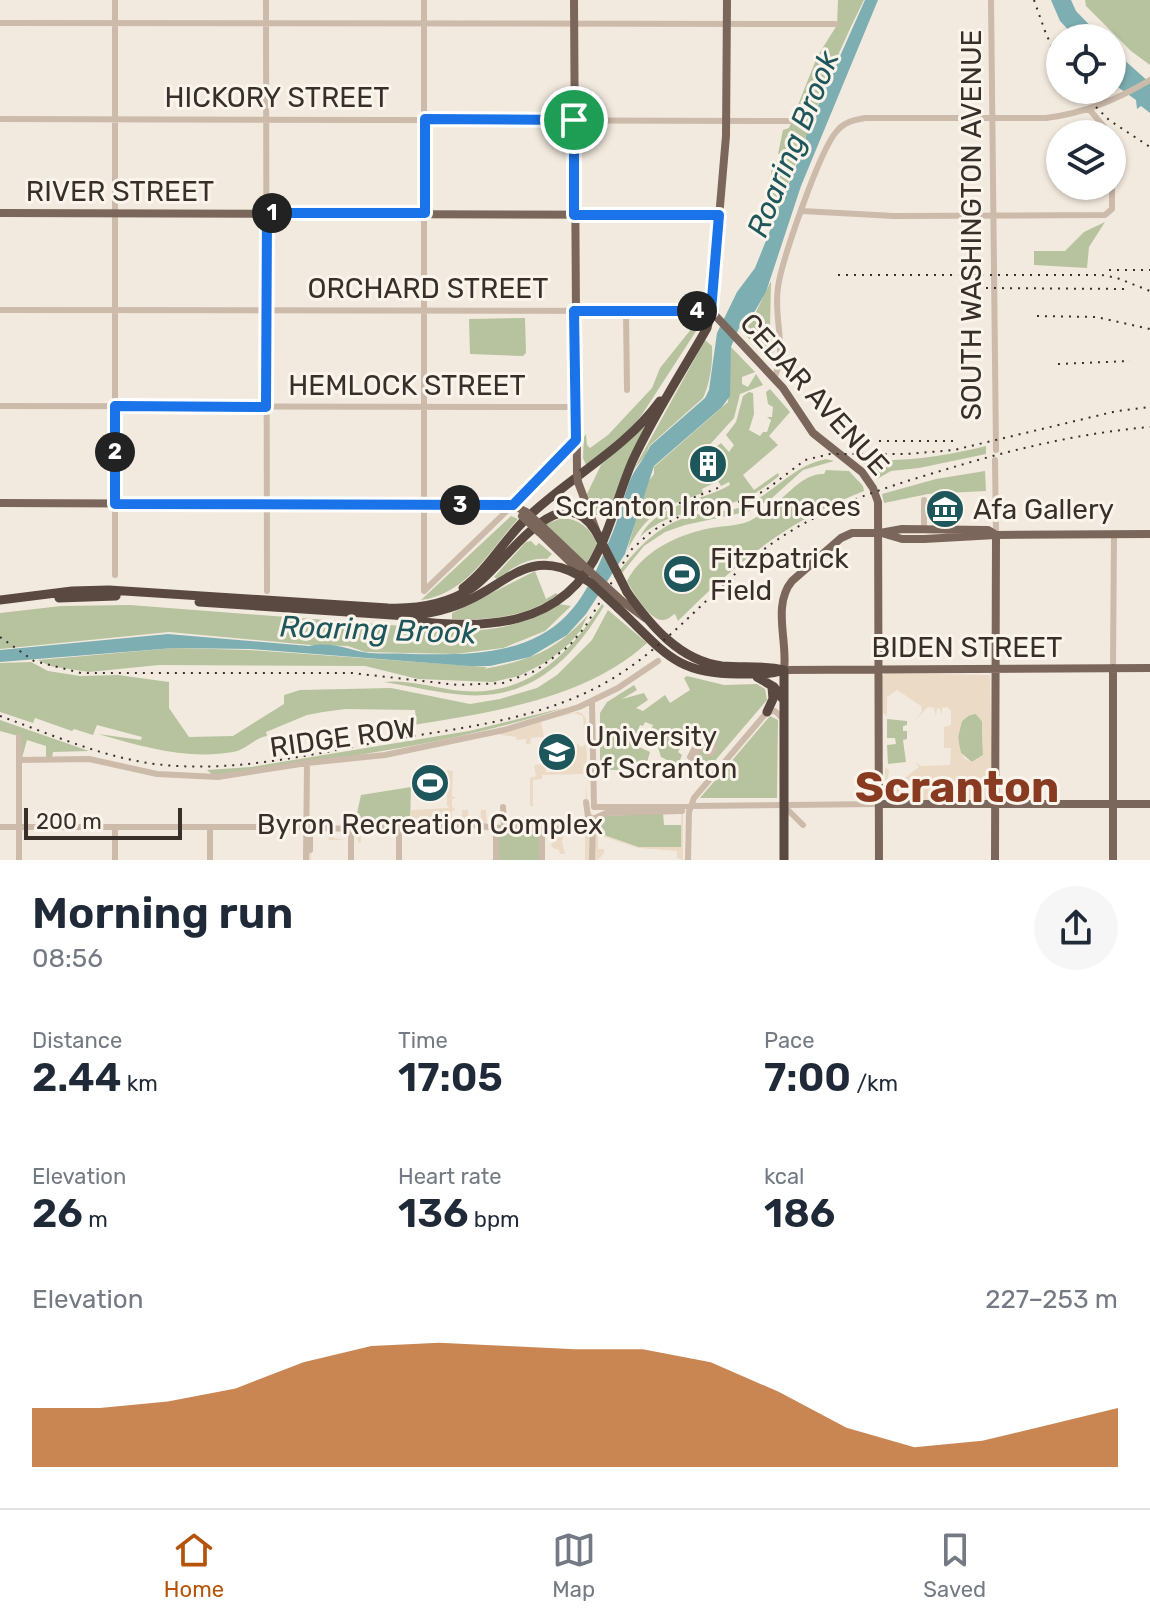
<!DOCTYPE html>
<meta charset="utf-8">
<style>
:root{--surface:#fff;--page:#f6f6f7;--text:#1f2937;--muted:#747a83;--line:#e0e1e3;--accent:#b45309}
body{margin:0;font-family:Rubik,sans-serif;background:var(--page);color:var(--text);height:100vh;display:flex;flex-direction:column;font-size:30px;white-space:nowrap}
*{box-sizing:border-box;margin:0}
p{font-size:26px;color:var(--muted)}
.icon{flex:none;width:44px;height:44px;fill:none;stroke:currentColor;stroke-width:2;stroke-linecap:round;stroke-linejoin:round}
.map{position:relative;height:860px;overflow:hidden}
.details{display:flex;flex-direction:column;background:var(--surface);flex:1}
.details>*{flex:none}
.fabs{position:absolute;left:1046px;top:24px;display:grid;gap:16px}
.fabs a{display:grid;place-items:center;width:80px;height:80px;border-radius:50%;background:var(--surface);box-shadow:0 2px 6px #0004;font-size:40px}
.scale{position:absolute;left:24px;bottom:20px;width:158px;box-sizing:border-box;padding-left:8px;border:4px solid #392f2a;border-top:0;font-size:22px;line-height:28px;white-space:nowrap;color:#392f2a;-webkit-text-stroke:6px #faf4eb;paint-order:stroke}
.pin{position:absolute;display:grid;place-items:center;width:68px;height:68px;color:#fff;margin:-34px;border:4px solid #fff;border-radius:50%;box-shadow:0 2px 8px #0007}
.km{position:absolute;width:40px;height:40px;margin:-20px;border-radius:50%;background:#222;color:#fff;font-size:22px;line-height:40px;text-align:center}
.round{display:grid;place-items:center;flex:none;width:84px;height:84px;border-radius:42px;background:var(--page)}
.overview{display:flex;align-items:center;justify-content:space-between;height:136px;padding:0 32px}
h1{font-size:44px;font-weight:600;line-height:60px}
.figures{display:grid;grid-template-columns:repeat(3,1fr);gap:12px;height:136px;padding:8px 32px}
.figures div{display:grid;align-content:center}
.figures b{font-size:40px;font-weight:600}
.figures small{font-size:22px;font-weight:400}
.figures p{font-size:22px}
.chart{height:224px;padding:16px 32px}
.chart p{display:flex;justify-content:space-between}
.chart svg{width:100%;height:144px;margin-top:8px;fill:var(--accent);opacity:.7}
.menu{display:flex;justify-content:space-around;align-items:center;height:112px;border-top:2px solid var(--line);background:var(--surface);font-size:22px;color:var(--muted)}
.menu a{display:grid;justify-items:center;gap:4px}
.menu .current{color:var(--accent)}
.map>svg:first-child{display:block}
</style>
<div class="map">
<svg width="1150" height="860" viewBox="0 0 1150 860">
<rect width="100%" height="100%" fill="#f3eadf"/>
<path fill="#b6c39e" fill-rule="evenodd" d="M838,0H864C829,68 805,141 777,213L769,209L772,162L781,161V154H778L783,130L789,128L817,57L837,25Z
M1085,0H1150V65L1131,51L1086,6Z
M1105,222L1089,247L1087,268L1034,265V251H1065L1084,232Z
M771,281L770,328L774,352L766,357L739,328L756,312Z
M701,316L702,322L641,416L623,437L586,465L583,458L584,437L586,434L587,445L590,448L608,435L652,388L660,368L696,323L698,317Z
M525,318L526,353L523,356L470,354L469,319Z
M705,340L712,346C713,363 710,383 703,398L649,446L646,455L634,469Z
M731,347L755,372L742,377V384L748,387L756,374L763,385L740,394L734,418L704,451L705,456L721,443L729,452L734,445L726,435L736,422L743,396L749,392L753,393L754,414L749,430L760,436L763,432H767L771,420L767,417H772L773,407L768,404L766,392L770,389L790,412L769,436L778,445L743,475L754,490L778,473L779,476C767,485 755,495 741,500C706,512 669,509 640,537C657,503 700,502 730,485L729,482L721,486L718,481L702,489L703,493C664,506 646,513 627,551L646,485L654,474V467L728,402Z
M649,420L626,465L609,514L595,515L586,496L601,465Z
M986,446V454L919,468L891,471L877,479L861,459C904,463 945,456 986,446Z
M826,459L834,461L803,470L772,498L750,511L685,525L665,532L644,546L622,573L620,570C643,541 667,518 705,513C719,511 734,511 747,505C777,490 793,466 826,459Z
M826,470L849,471L863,486L864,491C787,521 736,563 678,621L675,614C671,616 668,620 663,620C651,622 632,591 627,581C642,552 675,536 706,529C718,526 738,526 747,522C753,520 762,513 768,509C787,497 802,473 824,474Z
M985,471L986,491L928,494L884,503L882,494L936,479Z
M511,516L518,519C489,551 467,594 421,600Z
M562,518C580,519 590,528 597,544L586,565L546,524Z
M531,541L536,546L539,543L552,554L547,559C527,557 513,568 497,579L494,577L526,542Z
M535,571L546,599L556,593L558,595C526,617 489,621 452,619V613Z
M559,604L571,606L545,631L503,648L455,654L365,652L348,646L310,645L169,632L0,649V613L61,606L130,605L468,631C503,629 528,623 559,604Z
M602,604L604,606C572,659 532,700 465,695C437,693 411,686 384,682C408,679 438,689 463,691C529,696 569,654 602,604Z
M608,610L647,643C581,703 479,714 394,728V722L416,719L415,710L345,709L323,712L307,715L266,732L267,736C254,738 246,750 233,752C188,760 143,747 98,734L141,740L142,737L97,725L93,735L74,729L72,731L35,718L33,723L0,712V663L31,662L48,671L80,676L118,675L169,682V708L189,737L233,736L284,704V695L300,690L391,688L470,704L500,699L537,688L557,675L592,640Z
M588,615L580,631L569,644L548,661L519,676L493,682L418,679L365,666L159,665L89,672L50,666L38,660L174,648L250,650L487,667L484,669C532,659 553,653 588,615Z
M687,676L724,685L757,684L765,689L767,700L701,777L661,757L657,744L654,742L655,738L652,736L654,732L651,730L653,725L645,722L643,726L640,725L636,736L639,738L635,745L650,752L647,762L632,770H600V713L607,702L634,685L637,690L622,699L644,693L648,700L636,708L643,711L665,695L670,703L690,690L684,678ZM714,733L715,745L709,754L703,747L696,758L704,764L698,775L678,765L682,755L678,752L685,739L691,740V735Z
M563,708C450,746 332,758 215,777L207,770L251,767L469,731Z
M976,714L982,721L983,755L972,762L961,753C956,738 956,715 976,714Z
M770,716L778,720L777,798H700Z
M887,719L907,721V725L903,726V731H907V739L903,740L906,762L888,764L887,745L896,744L895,738H887Z
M0,720L89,751L53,752L52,758H46V746L27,740L22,758V737L0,731Z
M411,787L410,826L404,825L399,816L394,823L354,827L361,795Z
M663,813L664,825H681V848L638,847L598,833L599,821L605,816Z
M539,827L540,860H499V831Z"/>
<path fill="#ebdbc6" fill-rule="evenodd" d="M886,673L990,675L992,761L989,788L991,791L989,801H884L882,792L885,789V767L889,770L888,779L895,785L919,767L915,762L921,766L950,765L951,748H944V727L951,725V711L947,707L942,708V716L940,709L937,708L936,716L934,708L928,707L915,720L922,711L921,706L897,690L887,697V716L883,713L882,684V676ZM971,714H976L982,721L983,755L973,762L965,759L961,753L958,738L962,721Z
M579,712L583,714L586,719L587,778L585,779L584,774L542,775V779L533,780V806H530V778L536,776L534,765L545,764L546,772H557L568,762L577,749V743L581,747L585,745L583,716L574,713L541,722L544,737L531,738L530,744H526V739L516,740V737L501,735V733L568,713Z
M447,770L453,771L452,796L456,798L452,799V807L456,810L452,811V822L462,821V810H468L469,822L480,823L481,810H486L487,824L501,826V805H506V825L528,821L564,825L584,822L587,782V802L590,812L595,816L683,810V860L677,858V851L638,848L598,835V849H604V853L598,860H585V833L576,829L564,834L562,842L565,854H560L559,850L553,848L551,845L560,834L550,830L539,827L510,829L498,832L461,827L425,832L380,828L361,832V843L358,842V832L353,831L352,860H342H348L349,831H331L334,838L345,840H329L327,831H312L311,860H309L308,826H326L327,819H329L330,826L394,823L399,816L404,825H409L411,810L449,808L447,805ZM681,812V847H638L598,833L599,821L605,816Z"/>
<path fill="#7daeb1" d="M865,0H878L801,186L766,292L755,311L739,328L731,347L730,396L722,407L654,466L625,554L586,614L567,635L530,657L490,666H469L250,649L174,648L0,662V650L168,634L309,646C332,641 348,650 369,653C383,654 398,653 412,654C465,655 528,656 567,615C586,596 599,565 609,541C618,522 622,502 629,483C634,469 644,460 650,446L705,398L709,390L717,333L737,292L755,268L802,151L809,126Z
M1051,0H1071L1076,11L1102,38H1076L1060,21Z
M1112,49L1150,83V113L1141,106L1137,109L1136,100L1112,83L1115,82L1112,78Z"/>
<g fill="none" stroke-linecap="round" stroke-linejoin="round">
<path stroke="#ccbaaa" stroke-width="6" d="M266,0L267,591
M991,0L996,450
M0,23L835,24
M1089,109L1110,134
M0,119L793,121
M802,211L894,216L1105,215L1112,209V143
M0,310L711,311
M626,311L627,390
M774,379C788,346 773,320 778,287C782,260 820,149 837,131C844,122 854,120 865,118H1046C1085,113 1116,100 1150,80
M0,406L575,407
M995,460L996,535
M924,500V528
M115,575V0
M424,591V0
M424,591L513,505
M1113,668L1114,534
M592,702L594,807L881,804
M19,737V860
M713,745L714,750L710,754L703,747L696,752V758L704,764L690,757L695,747Z
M19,760L89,759L157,774L218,777L307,763L385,755L504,730L579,707L618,688L658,661
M586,802L588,816L593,819L606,813L682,811
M503,807L504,827
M789,811L803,825
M310,826V850
M399,826V860
M0,827H306
M210,827V860
M310,828L360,829L391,825L420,829L465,824L496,828L527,825L562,829L593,825
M496,828V860
M115,860V827
M306,860L307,763
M351,860V829
M542,860V825
M592,860L593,824
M688,860L689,812L694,798L767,712L775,711L783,719"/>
<path stroke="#7b665b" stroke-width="8" d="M574,0L577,474
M727,0L726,136L711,311L783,388L813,433L862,472L873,488L878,502L879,860
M0,213L719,215
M578,482L596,530
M0,503L513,505L526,512
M513,505L576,441
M543,527L585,567
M539,532L580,572
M885,534L902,539H924L996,535L1150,534
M996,535L988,530L902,529L880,533H852L841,538L792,581C772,605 788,642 784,670L1150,668
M622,601L645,618
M884,804H1150
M995,860L996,535
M1113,860V668"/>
<path stroke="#5a4941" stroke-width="9" d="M463,588C490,568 505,537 530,515C573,475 625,449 660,401
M627,592C650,625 680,661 722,666C744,668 763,665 784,670
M59,598L116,596
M0,600L72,591L109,590L388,608C417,609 447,604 472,588C505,567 563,464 600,539
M199,602L407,616C429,614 449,610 469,600C509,581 531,549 578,575
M618,608C663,650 674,675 741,674C756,674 769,675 784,670
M405,620C482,630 563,630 600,548C613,520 620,490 632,462C653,416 682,372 707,328L711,311
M757,677L774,687L782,698
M767,712L773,699L772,687
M784,860V670"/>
<path stroke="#392f2a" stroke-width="2" stroke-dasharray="2 6" stroke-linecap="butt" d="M1034,0L1046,34L1060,63
M1079,90L1109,120L1150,147
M1109,270H1150
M838,275H1102L1117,278L1150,291
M986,288L1126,289
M1037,316L1096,317L1150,329
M1058,364L1130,361
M879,441H955
M664,509L723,486
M0,637L34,661L81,673H352L458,685L503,683L535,671L569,646L585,627L631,550L652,531L688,512L748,500L767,489L805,460L830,454H907L954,450L1117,411L1150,407
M0,716C50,734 102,757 155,764C235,774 317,753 395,739C467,727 540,719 605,683C667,648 711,590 767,547C819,509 876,490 937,472C1006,451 1078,433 1150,427"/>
<path stroke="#7b665b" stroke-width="8" d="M577,474L578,482
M526,512L543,527
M522,516L539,532
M585,567L622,601"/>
<path stroke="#5a4941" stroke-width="9" d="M600,539L627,592
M578,575L591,583L618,608"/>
</g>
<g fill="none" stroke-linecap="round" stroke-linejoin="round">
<defs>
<path id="route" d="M425,119L574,120V215H719L711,311H574L576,440L513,505L115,504V406L266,407L267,213H425Z"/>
</defs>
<use href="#route" stroke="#fff" stroke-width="16"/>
<use href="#route" stroke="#1a73e8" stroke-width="10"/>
</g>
<defs>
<symbol id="building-disc" viewBox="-11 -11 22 22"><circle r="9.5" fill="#1e575b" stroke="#faf4eb"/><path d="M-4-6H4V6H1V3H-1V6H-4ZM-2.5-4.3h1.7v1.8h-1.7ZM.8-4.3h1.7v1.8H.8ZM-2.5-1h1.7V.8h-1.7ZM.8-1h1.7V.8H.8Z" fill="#fff"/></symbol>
<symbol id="museum-disc" viewBox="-11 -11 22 22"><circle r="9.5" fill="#1e575b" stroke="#faf4eb"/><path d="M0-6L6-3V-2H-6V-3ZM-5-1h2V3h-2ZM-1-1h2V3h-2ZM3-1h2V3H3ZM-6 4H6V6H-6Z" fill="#fff"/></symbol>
<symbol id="stadium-disc" viewBox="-11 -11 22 22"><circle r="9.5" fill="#1e575b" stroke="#faf4eb"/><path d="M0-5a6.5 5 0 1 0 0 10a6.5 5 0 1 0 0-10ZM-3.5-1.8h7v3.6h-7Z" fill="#fff"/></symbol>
<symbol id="university-disc" viewBox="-11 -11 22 22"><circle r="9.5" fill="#1e575b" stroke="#faf4eb"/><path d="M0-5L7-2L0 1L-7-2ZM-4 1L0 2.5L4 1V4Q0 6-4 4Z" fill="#fff"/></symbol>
</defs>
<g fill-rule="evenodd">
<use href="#building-disc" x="686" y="442" width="44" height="44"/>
<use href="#museum-disc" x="923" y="487" width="44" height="44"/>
<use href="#stadium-disc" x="660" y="552" width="44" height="44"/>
<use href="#university-disc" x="535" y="730" width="44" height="44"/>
<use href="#stadium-disc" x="408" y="761" width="44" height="44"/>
</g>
<g text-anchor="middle" stroke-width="6" stroke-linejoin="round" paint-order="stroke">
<g font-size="28" fill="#392f2a" stroke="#faf4eb">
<text x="277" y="107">HICKORY STREET</text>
<text x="120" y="201">RIVER STREET</text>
<text transform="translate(971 225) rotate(-90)" y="10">SOUTH WASHINGTON AVENUE</text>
<text x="428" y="298">ORCHARD STREET</text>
<text x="407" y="395">HEMLOCK STREET</text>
<text transform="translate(815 394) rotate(48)" y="10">CEDAR AVENUE</text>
<text x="967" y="657">BIDEN STREET</text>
<text transform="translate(343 737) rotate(-8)" y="10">RIDGE ROW</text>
</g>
<g font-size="28" fill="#392f2a" stroke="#faf4eb" text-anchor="start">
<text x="708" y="516" text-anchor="middle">Scranton Iron Furnaces</text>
<text x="973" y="519">Afa Gallery</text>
<text x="710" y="568">Fitzpatrick<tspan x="710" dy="32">Field</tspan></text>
<text x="585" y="746">University<tspan x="585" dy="32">of Scranton</tspan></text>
<text x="430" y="834" text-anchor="middle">Byron Recreation Complex</text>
</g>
<g font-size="30" font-style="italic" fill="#1e575b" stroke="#faf4eb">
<text transform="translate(793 144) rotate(-68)" y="10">Roaring Brook</text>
<text transform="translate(378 630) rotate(2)" y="10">Roaring Brook</text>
</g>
<g font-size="44" font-weight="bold" fill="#893b22" stroke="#faf4eb">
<text x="957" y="802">Scranton</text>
</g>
</g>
</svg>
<div class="fabs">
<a><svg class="icon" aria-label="locate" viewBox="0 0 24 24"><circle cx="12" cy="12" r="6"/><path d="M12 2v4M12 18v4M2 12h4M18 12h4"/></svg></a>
<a><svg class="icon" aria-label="layers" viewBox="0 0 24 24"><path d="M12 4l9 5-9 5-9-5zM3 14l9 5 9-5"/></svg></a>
</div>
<div class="scale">200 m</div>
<div class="pin" style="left:574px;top:120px;background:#1e9e55"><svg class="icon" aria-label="arrive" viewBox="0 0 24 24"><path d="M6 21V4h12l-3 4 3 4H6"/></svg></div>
<b class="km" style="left:272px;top:213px">1</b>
<b class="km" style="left:115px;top:452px">2</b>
<b class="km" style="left:460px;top:505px">3</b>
<b class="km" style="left:697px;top:311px">4</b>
</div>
<section class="details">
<div class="overview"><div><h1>Morning run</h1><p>08:56</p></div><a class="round"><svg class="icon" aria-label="share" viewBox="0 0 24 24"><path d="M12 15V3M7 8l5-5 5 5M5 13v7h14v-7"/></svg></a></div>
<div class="figures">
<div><p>Distance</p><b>2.44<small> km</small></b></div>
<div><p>Time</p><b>17:05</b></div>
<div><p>Pace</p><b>7:00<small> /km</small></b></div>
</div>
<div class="figures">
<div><p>Elevation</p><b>26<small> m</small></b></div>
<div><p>Heart rate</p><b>136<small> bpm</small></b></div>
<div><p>kcal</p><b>186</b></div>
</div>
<div class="chart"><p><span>Elevation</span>227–253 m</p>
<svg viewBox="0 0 160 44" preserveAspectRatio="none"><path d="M0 44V26L10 26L20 24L30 20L40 12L50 7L60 6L70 7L80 8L90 8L100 12L110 21L120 32L130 38L140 36L150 31L160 26V44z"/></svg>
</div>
</section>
<nav class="menu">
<a class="current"><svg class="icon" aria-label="home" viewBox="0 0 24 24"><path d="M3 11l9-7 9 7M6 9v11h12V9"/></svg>Home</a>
<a><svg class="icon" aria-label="map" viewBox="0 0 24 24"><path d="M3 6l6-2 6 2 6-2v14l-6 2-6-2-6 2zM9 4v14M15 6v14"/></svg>Map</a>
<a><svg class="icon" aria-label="saved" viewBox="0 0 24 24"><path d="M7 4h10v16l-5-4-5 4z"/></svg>Saved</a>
</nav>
